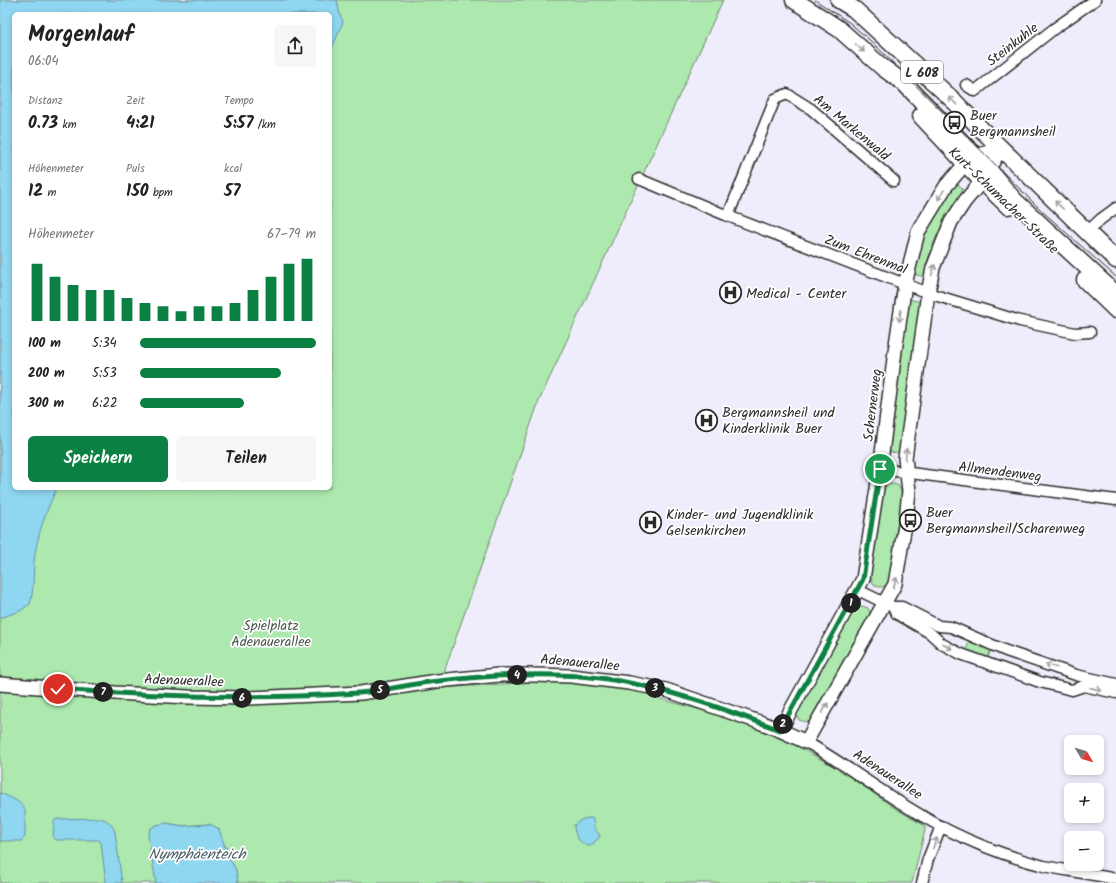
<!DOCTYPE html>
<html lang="de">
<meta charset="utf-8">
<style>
:root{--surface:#fff;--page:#f6f6f6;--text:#222;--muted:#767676;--accent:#0b8043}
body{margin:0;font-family:Kalam,sans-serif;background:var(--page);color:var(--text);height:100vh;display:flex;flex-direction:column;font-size:15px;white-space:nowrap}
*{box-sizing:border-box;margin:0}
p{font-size:13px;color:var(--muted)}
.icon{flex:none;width:22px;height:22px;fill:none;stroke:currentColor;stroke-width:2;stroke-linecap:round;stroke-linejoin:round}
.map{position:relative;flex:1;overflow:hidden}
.side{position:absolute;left:12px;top:12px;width:320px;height:478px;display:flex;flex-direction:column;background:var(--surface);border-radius:6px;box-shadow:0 2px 6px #0003}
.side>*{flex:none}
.needle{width:26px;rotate:128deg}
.tools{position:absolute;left:1064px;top:735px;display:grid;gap:8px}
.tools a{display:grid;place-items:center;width:40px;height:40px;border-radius:6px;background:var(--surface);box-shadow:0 2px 6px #0003;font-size:20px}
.pin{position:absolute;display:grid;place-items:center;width:34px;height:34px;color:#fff;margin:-17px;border:2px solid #fff;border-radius:50%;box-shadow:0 1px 4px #0007}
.km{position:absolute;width:20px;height:20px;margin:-10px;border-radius:50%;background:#222;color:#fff;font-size:11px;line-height:20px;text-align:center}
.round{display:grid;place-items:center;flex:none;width:42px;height:42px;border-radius:6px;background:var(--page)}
.head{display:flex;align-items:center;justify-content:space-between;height:68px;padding:0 16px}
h1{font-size:22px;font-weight:600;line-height:30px}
.metrics{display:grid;grid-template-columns:repeat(3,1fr);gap:6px;height:68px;padding:4px 16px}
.metrics div{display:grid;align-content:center}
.metrics b{font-size:17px;font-weight:600}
.metrics small{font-size:11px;font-weight:400}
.metrics p{font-size:11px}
.chart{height:112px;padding:8px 16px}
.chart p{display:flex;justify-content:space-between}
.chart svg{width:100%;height:72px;margin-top:4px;stroke:var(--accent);stroke-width:6}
.button{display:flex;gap:8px;margin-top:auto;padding:8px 16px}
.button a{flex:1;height:46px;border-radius:6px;background:var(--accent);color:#fff;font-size:16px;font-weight:600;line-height:46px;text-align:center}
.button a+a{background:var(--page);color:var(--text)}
ul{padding:0 16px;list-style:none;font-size:13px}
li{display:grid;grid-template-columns:64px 48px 1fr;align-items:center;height:30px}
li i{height:10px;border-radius:5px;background:var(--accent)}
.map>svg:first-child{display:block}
</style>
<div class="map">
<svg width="1116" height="883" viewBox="0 0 1116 883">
<rect width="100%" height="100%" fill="#efedfc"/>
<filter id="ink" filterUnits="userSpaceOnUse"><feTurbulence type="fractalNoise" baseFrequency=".025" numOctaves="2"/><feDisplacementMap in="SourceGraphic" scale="8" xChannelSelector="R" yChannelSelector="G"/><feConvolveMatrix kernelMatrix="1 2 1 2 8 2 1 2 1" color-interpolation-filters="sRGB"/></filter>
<g filter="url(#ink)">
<path fill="#ade8ae" stroke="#6c8a6c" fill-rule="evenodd" d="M0,0H723L539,401L446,666L441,688L534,682L570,683L609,687L648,693L657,698L705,711L760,730L799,747L838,769L898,810L925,826V830L912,883H238L236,870L228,856L226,847L210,824L183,826L166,823L155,870L156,883H0ZM14,14H330V488H14Z
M956,182L963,189C949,210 927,249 925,275L924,277L914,274L922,240L936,211Z
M909,299L921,302L901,449C898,453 895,453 891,452L888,448Z
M887,484H894L899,486L902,494L890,580C886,587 881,589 874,585L870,577L881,491Z
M859,605L868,608L871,615L811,721L806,722L799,720L796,713L855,607Z
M969,641L991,650L987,660L966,651Z"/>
<path fill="#8fd6f0" stroke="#6792a1" d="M0,0H337L340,15L343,22L330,53V14H14V488H57C46,511 37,535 34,561C33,576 34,590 30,604L20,611L0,618Z
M0,793C9,797 20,800 25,810V837L21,841H0Z
M101,818C109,821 112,824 115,832L122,883H106L101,843L99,840H57L53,838L54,821L57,819Z
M588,818H592C594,821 593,824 594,827C595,831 599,832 600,837L595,841L594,843L589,846C579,844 574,835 574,825L581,820Z
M166,823L183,826L210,824L219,829L228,856L236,870L238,883H156L148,835L150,829L156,825Z"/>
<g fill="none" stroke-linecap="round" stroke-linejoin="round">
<defs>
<path id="minor" d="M966,85L975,91L1055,28L1095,0
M639,179L728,216L928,293L1020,321L1075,333L1090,332
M728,216L775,99L787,94L811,109L894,181
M1087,232L1101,219L1116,208
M880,469L1116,500
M858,590L893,607L897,614L930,633L942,644L961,654L1040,682L1072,690L1084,686L1116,693
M893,607H902L939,626L951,627L1006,651L1076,675L1116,684
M806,742C847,765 883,794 924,817C959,838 1004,856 1044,866C1068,871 1092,874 1116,879
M922,883L928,859L941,826"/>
<path id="tertiary" d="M0,684L115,693L188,697L247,698L361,693L437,681L499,675H532L571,676L629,683L666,690L762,723L780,730L806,742L895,584L906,519L909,491L905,458L928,293L933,268L951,222L965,201L982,181L1001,148
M780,730L863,579L880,469L895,351L905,284L918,232L946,186L965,164L976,156L1001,148"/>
<path id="primary" d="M794,0L839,29L882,67L904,83L988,169L1014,200L1116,294
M839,0L854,9L954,101L982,130L1116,260
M921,116L982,181L1008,206
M1085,280L1116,310"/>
</defs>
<use href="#minor" stroke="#2b2b2b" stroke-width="13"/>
<use href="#tertiary" stroke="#2b2b2b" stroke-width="16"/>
<use href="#primary" stroke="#2b2b2b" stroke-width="19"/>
<use href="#minor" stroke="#fff" stroke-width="10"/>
<use href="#tertiary" stroke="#fff" stroke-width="13"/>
<use href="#primary" stroke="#fff" stroke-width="16"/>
<path stroke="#2b2b2b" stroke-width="1" d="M815,0L850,23L873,43L1042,211L1116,277"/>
</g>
<defs><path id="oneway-shaft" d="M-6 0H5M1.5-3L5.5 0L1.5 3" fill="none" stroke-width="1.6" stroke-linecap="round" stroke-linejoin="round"/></defs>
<g stroke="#a0a0a0">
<use href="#oneway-shaft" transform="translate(860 48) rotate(41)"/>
<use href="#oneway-shaft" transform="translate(953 101) rotate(-136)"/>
<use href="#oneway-shaft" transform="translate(941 195) rotate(121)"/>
<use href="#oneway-shaft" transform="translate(1059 205) rotate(-136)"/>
<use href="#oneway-shaft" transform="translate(933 270) rotate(-75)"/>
<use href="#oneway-shaft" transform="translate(900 316) rotate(98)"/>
<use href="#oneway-shaft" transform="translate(906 454) rotate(-85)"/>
<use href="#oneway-shaft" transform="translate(895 583) rotate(-73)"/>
<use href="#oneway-shaft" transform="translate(947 646) rotate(33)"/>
<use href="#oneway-shaft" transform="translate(1051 666) rotate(-162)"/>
<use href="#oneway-shaft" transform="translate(1096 689) rotate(13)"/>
<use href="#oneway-shaft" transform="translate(825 708) rotate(-61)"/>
<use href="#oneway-shaft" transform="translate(935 843) rotate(-68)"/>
</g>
</g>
<g fill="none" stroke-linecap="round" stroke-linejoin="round" filter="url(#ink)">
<defs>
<path id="route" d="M58,689C158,697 257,700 359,693C386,691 412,683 439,681C492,675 546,672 600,678C662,686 721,708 780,730L863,579L880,469"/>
</defs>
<use href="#route" stroke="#fff" stroke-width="8"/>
<use href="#route" stroke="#0b8043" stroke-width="5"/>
</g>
<defs>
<symbol id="bus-ring" viewBox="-11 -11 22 22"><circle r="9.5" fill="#fff" stroke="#2b2b2b" stroke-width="1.5"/><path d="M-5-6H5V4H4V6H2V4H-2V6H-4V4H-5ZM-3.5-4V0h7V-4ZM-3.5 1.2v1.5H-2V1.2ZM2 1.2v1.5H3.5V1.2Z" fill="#2b2b2b"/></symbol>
<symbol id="hospital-ring" viewBox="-11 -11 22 22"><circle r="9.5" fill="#fff" stroke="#2b2b2b" stroke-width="1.5"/><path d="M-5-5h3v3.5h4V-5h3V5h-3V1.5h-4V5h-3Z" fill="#2b2b2b"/></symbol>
</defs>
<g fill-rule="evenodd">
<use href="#bus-ring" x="942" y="110" width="25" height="25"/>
<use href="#hospital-ring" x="718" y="280" width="25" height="25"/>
<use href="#hospital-ring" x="694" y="408" width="25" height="25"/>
<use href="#bus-ring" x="898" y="508" width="25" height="25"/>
<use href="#hospital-ring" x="638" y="510" width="25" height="25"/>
</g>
<g text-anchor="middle" stroke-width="3.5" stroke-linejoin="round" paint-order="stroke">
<rect fill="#fff" stroke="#6b6b6b" stroke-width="1" x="901" y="61" width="42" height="22" rx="3"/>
<g font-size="13" font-weight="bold" fill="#2b2b2b">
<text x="922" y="77">L 608</text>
</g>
<g font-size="14" fill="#2b2b2b" stroke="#fff">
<text transform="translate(1012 44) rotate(-38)" y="5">Steinkuhle</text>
<text transform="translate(852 127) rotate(40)" y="5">Am Markenwald</text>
<text transform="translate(1004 200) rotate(44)" y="5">Kurt-Schumacher-Straße</text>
<text transform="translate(866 254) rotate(21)" y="5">Zum Ehrenmal</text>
<text transform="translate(872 405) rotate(-83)" y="5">Schernerweg</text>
<text transform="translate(1000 471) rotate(7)" y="5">Allmendenweg</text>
<text transform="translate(580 662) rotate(5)" y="5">Adenauerallee</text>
<text transform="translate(184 680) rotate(2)" y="5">Adenauerallee</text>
<text transform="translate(888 774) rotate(33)" y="5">Adenauerallee</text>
</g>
<g font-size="14" fill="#2b2b2b" stroke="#fff" text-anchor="start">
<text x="970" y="120">Buer<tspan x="970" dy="16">Bergmannsheil</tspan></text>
<text x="746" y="298">Medical - Center</text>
<text x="722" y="417">Bergmannsheil und<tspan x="722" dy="16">Kinderklinik Buer</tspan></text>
<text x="926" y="517">Buer<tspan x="926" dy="16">Bergmannsheil/Scharenweg</tspan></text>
<text x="666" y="519">Kinder- und Jugendklinik<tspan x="666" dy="16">Gelsenkirchen</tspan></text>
</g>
<g font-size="14" fill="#4c5a4c" stroke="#fff">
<text x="271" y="630">Spielplatz<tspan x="271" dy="16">Adenauerallee</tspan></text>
</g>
<g font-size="15" font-style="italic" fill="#495e66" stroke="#fff">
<text x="197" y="859">Nymphäenteich</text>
</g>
</g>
</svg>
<div class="tools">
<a><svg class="needle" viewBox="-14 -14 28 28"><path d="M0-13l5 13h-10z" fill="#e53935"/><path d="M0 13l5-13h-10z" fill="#767676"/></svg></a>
<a>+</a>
<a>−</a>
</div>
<div class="pin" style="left:880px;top:469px;background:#1e9e55"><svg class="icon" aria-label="arrive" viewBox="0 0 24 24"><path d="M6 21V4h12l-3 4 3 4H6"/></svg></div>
<div class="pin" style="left:58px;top:689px;background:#d93025"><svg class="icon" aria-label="check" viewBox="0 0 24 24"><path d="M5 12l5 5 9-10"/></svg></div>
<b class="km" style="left:851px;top:603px">1</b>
<b class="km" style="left:783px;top:724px">2</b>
<b class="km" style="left:655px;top:688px">3</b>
<b class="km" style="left:517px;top:675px">4</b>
<b class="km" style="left:380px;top:690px">5</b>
<b class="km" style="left:242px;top:698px">6</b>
<b class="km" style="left:103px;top:692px">7</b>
<section class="side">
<div class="head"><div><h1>Morgenlauf</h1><p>06:04</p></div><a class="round"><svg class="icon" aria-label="share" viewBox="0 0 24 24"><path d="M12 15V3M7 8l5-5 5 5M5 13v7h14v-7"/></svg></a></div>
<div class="metrics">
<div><p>Distanz</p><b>0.73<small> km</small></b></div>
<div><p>Zeit</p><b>4:21</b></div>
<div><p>Tempo</p><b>5:57<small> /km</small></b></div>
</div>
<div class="metrics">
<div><p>Höhenmeter</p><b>12<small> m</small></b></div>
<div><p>Puls</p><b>150<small> bpm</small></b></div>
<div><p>kcal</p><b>57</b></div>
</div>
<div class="chart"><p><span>Höhenmeter</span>67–79 m</p>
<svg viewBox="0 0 160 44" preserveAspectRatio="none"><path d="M5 44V9M15 44V17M25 44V22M35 44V25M45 44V25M55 44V30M65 44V33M75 44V35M85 44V38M95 44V35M105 44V35M115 44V33M125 44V25M135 44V17M145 44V9M155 44V6"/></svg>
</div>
<ul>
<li><b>100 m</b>5:34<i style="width:100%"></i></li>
<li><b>200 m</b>5:53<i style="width:80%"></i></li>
<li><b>300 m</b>6:22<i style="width:59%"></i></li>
</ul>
<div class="button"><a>Speichern</a><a>Teilen</a></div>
</section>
</div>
